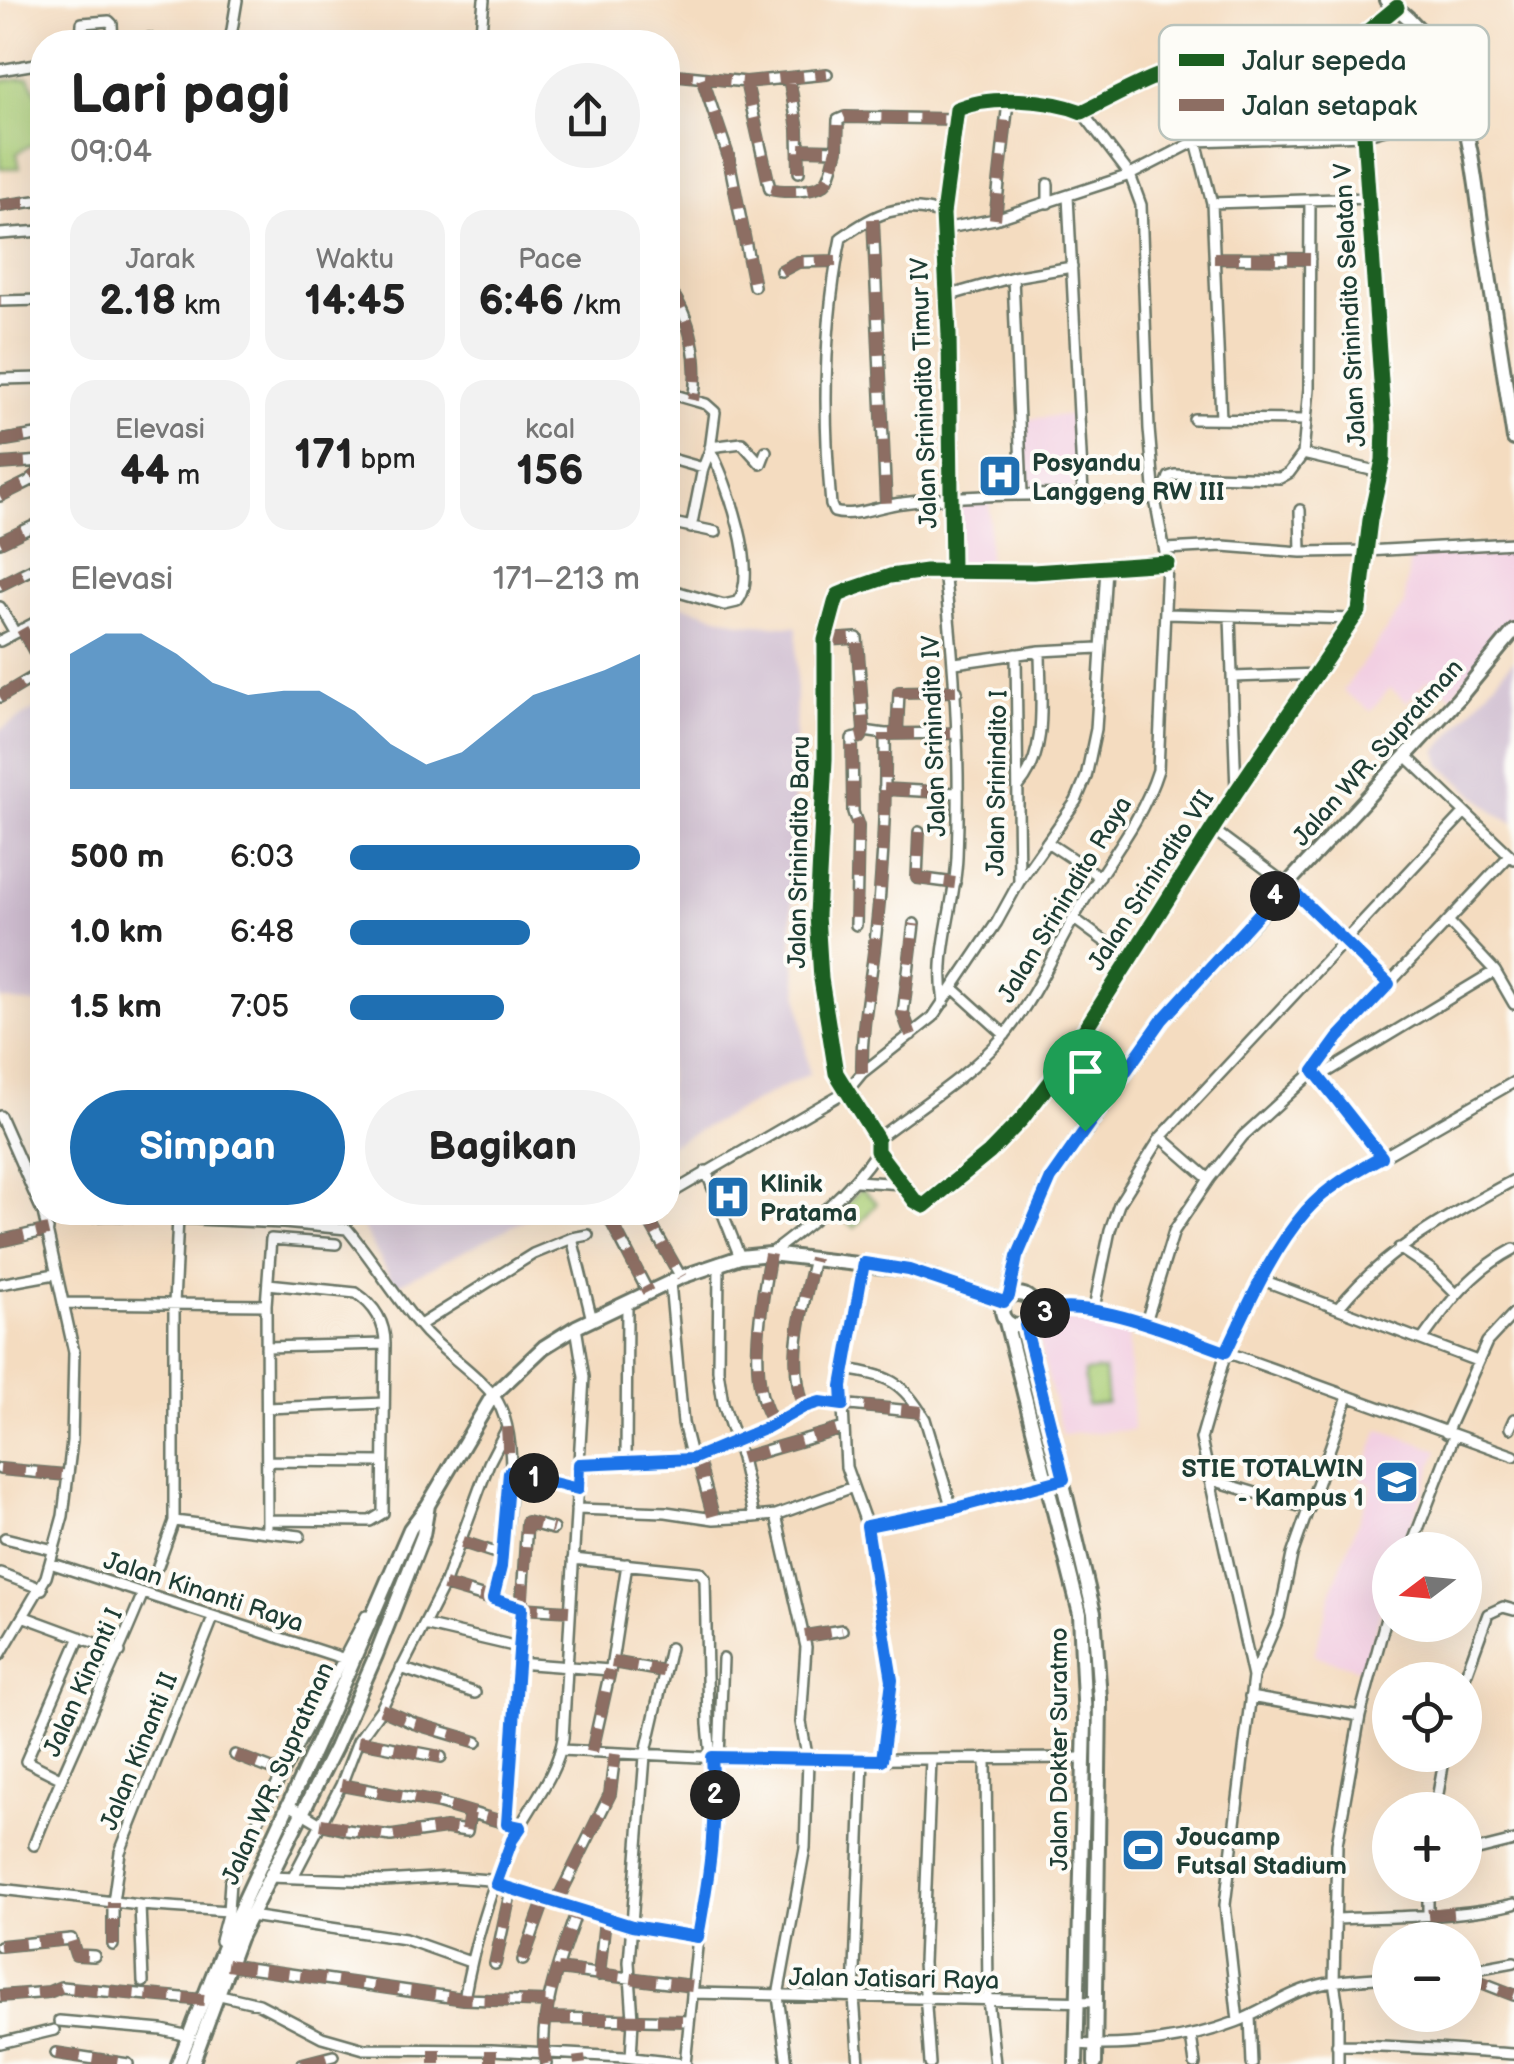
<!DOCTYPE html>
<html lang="id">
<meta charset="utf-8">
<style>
:root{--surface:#fff;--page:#f2f2f2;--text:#222;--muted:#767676;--accent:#1f6fb2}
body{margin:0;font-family:"Balsamiq Sans",sans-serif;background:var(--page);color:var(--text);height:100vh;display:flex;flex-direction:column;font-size:38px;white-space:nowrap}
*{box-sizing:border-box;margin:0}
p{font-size:32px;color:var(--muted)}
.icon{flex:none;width:55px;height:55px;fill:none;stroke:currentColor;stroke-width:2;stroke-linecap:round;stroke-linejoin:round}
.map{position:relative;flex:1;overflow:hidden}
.side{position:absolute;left:30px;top:30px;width:650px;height:1195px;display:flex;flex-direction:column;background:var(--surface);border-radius:40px;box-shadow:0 10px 40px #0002}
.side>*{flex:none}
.needle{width:65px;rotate:254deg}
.buttons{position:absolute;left:1372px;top:1532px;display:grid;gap:20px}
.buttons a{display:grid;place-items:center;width:110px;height:110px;border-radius:50%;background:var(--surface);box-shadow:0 10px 40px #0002;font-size:50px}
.pin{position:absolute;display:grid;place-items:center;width:85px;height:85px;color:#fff;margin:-102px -42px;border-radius:50% 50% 50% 0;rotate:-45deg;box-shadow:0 0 10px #0007}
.pin .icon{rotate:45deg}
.km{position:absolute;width:50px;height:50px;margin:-25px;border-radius:50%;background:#222;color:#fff;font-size:28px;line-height:50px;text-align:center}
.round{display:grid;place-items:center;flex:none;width:105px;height:105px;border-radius:52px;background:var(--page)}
.headline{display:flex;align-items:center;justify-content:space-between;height:170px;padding:0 40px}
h1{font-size:55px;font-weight:700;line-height:75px}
.metrics{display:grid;grid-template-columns:repeat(3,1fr);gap:15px;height:170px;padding:10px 40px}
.metrics div{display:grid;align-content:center;border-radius:25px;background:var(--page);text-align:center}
.metrics b{font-size:42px;font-weight:700}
.metrics small{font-size:28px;font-weight:400}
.metrics p{font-size:28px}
.chart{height:280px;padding:20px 40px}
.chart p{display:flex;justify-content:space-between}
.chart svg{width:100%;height:180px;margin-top:10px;fill:var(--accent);opacity:.7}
.button{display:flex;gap:20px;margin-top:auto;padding:20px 40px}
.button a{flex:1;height:115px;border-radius:60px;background:var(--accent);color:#fff;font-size:40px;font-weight:700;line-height:115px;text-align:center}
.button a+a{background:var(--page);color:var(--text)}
ul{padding:0 40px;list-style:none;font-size:32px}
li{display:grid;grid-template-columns:160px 120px 1fr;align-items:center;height:75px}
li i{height:25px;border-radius:12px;background:var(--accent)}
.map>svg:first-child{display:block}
</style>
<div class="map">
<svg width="1514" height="2064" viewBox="0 0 1514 2064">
<rect width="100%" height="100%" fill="#fdfcf7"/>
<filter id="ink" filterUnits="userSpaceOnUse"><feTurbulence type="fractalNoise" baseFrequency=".01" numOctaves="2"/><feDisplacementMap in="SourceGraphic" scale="20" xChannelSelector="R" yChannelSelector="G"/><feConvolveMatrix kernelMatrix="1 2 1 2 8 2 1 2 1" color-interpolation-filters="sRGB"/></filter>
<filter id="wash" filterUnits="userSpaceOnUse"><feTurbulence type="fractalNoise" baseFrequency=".0048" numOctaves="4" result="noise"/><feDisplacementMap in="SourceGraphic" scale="40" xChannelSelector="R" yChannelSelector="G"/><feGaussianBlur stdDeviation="2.25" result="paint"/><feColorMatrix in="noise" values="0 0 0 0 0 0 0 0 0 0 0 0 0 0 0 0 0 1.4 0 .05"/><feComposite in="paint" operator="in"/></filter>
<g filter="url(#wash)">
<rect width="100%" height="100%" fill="#f4dcc0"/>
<path fill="#f2cfe2" d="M1075,414L1074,489H1023L1021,420Z
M990,497L988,567L955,566L951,500Z
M1514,545V618L1452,696L1428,679L1407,702L1390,688L1371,711L1343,691L1404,605L1411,550Z
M1091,1319L1128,1332L1133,1430L1062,1434L1038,1337L1043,1320Z
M1379,1429L1438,1450L1403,1550H1390V1583L1362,1670L1314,1655L1334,1584L1372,1485L1361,1480Z"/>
<path fill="#cfbdd0" d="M668,601L741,623L797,627L792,942L809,1074L668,1146Z
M1514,659V823L1498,815L1441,765L1437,751Z
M42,705V1005L0,999V730Z
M218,1213L538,1212V1213L395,1286L359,1221Z"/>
<path fill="#abce77" stroke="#658656" stroke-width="2.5" d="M29,77L42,105V147L30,145L17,153L20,168H0V81Z
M861,1189L877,1203L855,1228L838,1214Z
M1104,1370L1107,1403L1087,1405L1084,1372Z"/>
</g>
<g filter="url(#ink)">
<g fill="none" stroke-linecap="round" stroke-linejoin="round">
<defs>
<path id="street" d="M149,38L150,42
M81,42L82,23L109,21L112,24L113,42
M230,42L237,0
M480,42L484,0
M0,70L42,63
M668,74L746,82L827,74
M702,78L728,155L754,286
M789,78L798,129L799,172
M746,82L770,189C782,192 817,193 826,182C832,175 834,159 837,150
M1268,139L1272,99L1270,61
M1196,141L1212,203L1221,419
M800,149L837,150L838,120L845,117L954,119
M1048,184V203
M1068,196L1083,494
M1212,203L1369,198
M0,206L42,200
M943,214C900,201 876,213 841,238C823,326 823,416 831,505L834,512C853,518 882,505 902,503C986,492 1069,493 1155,499
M873,219L886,505
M995,219L1008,102
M943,229L995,219L1130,175L1196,141L1364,135L1462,107
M0,234L42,231
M1214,258L1310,259
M781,271L798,262L836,261
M1013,277L1022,493
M668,288C692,317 700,364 693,400
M947,296L1013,277L1072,267
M0,301L42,300
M0,379L42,378
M668,393L706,404L715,412L710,450L703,468L691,528
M1194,419L1305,420
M0,441L42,434
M710,447L742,443L761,464L766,451
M1303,454L1309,388L1310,200
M668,458L703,468
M0,464L42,461
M0,496L28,482L42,470
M1155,499L1163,494L1169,477L1175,475L1280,478L1289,473L1303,454L1380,472
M1300,510L1301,552
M668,522L716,532
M0,542L42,522
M1166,549L1223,546L1301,552L1366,551L1514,543
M1167,563L1033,572L926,571L890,576L855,588L838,595L835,603L825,640V759L817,915L821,979L836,1073L877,1139V1151L915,1201L924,1206L989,1153L1022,1119L1058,1072L1236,792L1353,619L1359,611L1370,520L1383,460L1384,425L1364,135
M952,571L949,335L943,214L957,109C990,95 1049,99 1082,112C1120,94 1161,69 1203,63C1252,56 1300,67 1349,56L1355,53L1358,39L1397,7
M0,585L42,564
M668,589L724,605L737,602C761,576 726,478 710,450
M0,607L15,633
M1166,614L1353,619
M1230,616L1236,792
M22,629L42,665
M825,640L857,638L864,731L861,737L852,739L853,812L858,826L856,925
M0,641L42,619
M1016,654L1019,881
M955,663L1040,651L1099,648
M1233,677L1319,674
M0,697L42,672
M864,731L885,734L956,733
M897,734L899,692L957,691
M1405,755L1514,859
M1019,786C1049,751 1040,695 1040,651
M884,789L956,793
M1212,829L1286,884L1389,984
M919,832L917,878L955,883
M1047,842L1100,877
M1073,918L1129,959
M1449,922L1495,971L1514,1004
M953,988L1005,1035
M944,1002C935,953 955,907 957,857C961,761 955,666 944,571
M911,1035L903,1013L914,924
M862,1073C861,1026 870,988 875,943C883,874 886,803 885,734
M1315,1073L1382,1157
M1319,1077L1495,971
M0,1116L42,1211
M1161,1137L1209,1179
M877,1139C917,1108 970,1075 1003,1037C1035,999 1056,947 1082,904C1109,859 1142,821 1158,770L1167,563L1155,499L1149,429L1141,205L1130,175L1082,112
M706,1171L740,1257
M857,1181L902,1184
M668,1195L848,1090L862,1073L933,1017L997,922L1019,882L1076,801L1086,777L1096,729L1106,568
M644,1212L681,1277
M46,1220L108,1215L283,1223L347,1229C375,1262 397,1301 426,1333C447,1355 475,1372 494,1396C526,1440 505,1549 493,1599
M611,1221L648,1292
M572,1238L588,1235
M0,1241L48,1230
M1399,1248L1432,1270L1455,1293
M719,1263L718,1370L723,1403L741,1458L754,1517
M864,1263L842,1387L846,1467L867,1526
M1260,1279L1477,1361
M670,1282L683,1423L692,1459
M0,1284L55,1274
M63,1303L266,1305
M1339,1307C1386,1249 1449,1215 1514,1180
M1094,1308L1110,1230L1119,1204L1161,1137L1464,813
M1034,1315L1059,1309L1094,1308L1226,1352L1514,1456
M420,1325L533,1254L572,1238L592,1320
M1145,1325L1174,1231L1209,1179L1243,1136L1314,1071L1338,1038L1510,855
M1422,1340C1449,1302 1472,1271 1514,1249
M266,1347L385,1344
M845,1369C889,1376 901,1380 925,1419L952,1509
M804,1407C786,1357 803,1308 814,1258
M267,1408L384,1403
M774,1423C745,1385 762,1298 770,1254C811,1223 849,1193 877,1151
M1510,1428L1514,1419
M1446,1433L1487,1342L1514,1313
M697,1456L714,1519
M741,1458L844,1428
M268,1461L383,1462
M626,1463L627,1303
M579,1464L692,1459L756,1433L792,1412L820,1402L921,1412
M0,1469L66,1475
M509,1472L578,1489
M1209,1479L1309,1509
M576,1509L666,1512L714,1519L754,1517L776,1515L853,1487
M776,1515L806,1647L801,1722L808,1761L805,1848L778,1996L787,2064
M267,1520L370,1521L383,1513L385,1344C385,1322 374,1305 356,1293L268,1284
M174,1521L267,1532L266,1305L271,1239L336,1244
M267,1532L300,1536
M5,1538L54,1550
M462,1542L502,1555
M1410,1550L1454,1436
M573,1559L700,1572L705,1578L708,1724L716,1811L712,1859L698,1937L685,2064
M50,1563L345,1659
M158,1566L174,1521V1304L178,1217
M0,1573L42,1589
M444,1585L522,1608L569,1611
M25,1617L120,1652
M424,1625L518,1647
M805,1636L842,1630
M0,1655L46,1577L63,1516L72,1441L74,1352L43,1212
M612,1662L663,1671
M517,1663L610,1670
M401,1668L475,1693
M1253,1677L1201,1439L1226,1352L1260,1279L1306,1211L1339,1182L1514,1082
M1464,1680L1488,1614L1503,1607L1514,1610
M1250,1697L1360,1716
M381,1709L413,1723L477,1742
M358,1741L441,1757
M561,1750L759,1760L1084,1758
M592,1752L612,1662L627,1564
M235,1755L282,1773
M719,1758L723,1659
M986,1758L988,1999L995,2064
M882,1760L892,1679L867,1526L952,1509L1063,1479
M60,1778L26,1761L80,1637
M341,1785L438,1803L509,1824
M289,1805L321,1824L347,1830L391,1836L446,1828L467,1831L470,1813
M1435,1810L1445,1755
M507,1824L527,1522L553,1529
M34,1845C67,1759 109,1678 143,1593
M1474,1851L1514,1841
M269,1877L383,1881L450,1877L489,1880
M293,1877L341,1785L358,1741L381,1709L444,1585L489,1463L506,1430
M496,1884L632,1926L698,1937
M1428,1885V1915
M0,1889L140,1905L228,1911
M556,1903L610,1794L615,1754
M140,1905L143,1982
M250,1916L405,1939L470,1962
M1335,1919C1394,1916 1457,1918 1514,1904
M220,1941L228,1911L230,1882L242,1851L366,1616
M113,1945V1902L120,1852L213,1618
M0,1946L71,1939L76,1955L94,1956
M523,1960L544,1901
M495,1964L511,1890
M227,1965L464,1999L549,2002
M558,1969L692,1986
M1465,1971L1514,1962
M599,1975L605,1919
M1465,1976L1514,1995
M692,1993L1096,2002
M216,1994L259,2004L322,2037L364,2049L491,2050L624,2057L686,2064
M0,1996L49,1992L61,1987L204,2000
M464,1999C473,1949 490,1888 512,1842C528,1807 556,1779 563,1738L584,1377L576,1327
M1250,2016L1252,2064
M546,2018L689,2021
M59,2021L162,2030L189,2036
M1238,2021L1225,1905L1253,1677L1279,1617L1292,1555L1348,1397
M1191,2036L1195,2064
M0,2043L54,2030
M1076,2044C1127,2048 1188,2040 1236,2022C1260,2013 1282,1997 1306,1989C1333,1979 1362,1979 1390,1977
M1337,2045C1396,2045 1455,2051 1514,2054
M56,2053L128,2064
M631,2058L633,2019L629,1962L645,1756L670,1648
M302,2064L333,2056
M546,2064C536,2019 562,1953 577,1911
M859,2064L854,1997L863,1760
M930,2064L923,1963L931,1759
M1338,2064V2007L1334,1982L1337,1844L1360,1716L1390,1603"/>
<path id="secondary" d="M1386,0C1469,56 1471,160 1485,249C1495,312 1504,376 1514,439
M1002 1310a16 16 0 1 1 32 0a16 16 0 1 1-32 0Z
M1009,1297L1017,1257L1051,1178L1162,1020L1458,699L1514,631
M1006,1322L1080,1614L1085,1722L1076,2064
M1025,1325L1094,1613L1100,1699L1095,2064
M178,2064L230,1931L319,1739L410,1529L428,1505L493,1395L544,1347L576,1327L681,1277L740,1257L770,1254L909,1270L1004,1302
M192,2064L239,1938L335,1748L376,1655L423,1535L428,1505"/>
</defs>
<use href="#street" stroke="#6a7565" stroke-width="14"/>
<use href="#secondary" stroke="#6a7565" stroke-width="18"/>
<use href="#street" stroke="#fff" stroke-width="9"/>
<use href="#secondary" stroke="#fff" stroke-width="12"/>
<path stroke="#8d6e63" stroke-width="12" stroke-dasharray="25 12" stroke-linecap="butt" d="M668,74L746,82L827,74
M702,78L728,155L754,286
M789,78L798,129L799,172
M746,82L770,189C782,192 817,193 826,182C832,175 834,159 837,150
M1268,139L1272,99L1270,61
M800,149L837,150L838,120L845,117L954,119
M0,206L42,200
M873,219L886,505
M995,219L1008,102
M1214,258L1310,259
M781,271L798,262L836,261
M668,288C692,317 700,364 693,400
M0,301H1
M0,441L42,434
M0,464L42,461
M0,496L28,482L42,470
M0,542L42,522
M0,585L42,564
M22,629L42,665
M825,640L857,638L864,731L861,737L852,739L853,812L858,826L856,925
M0,697L42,672
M889,734L956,733
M897,734L899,692L957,691
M884,789L956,793
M919,832L917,878L955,883
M911,1035L903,1013L914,924
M862,1073C861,1026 870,988 875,943C883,874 886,803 885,734
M644,1212L681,1277
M611,1221L648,1292
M0,1241L48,1230
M770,1254C762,1298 745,1385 774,1423
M843,1405L842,1387L864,1263
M804,1407C786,1357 803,1308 814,1258
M697,1456L714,1519
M741,1458L844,1428
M692,1459L756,1433L792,1412L820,1402L921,1412
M0,1469L66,1475
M509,1472L578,1489
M462,1542L502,1555
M444,1585L522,1608L569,1611
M493,1599C506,1543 511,1485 507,1427
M522,1608L527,1522L553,1529
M805,1636L842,1630
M612,1662L663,1671
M381,1709L413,1723L477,1742
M358,1741L441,1757
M592,1752L610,1670
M235,1755L282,1773
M341,1785L438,1803L521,1827
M321,1824L391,1836L446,1828L466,1831L470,1813
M556,1903L610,1794L615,1754
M1428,1915L1460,1912
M113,1945V1902
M0,1946L71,1939L76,1955L94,1956
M523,1960L544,1901
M495,1964L511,1890
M227,1965L464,1999L549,2002
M558,1969L692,1986
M599,1975L605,1919
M1465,1976L1514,1995
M0,1996L49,1992L61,1987L204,2000
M546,2018L689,2021
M56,2053L128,2064
M579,2056L580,2064
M302,2064L333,2056
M435,2064V2050
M491,2064V2050
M546,2064C536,2019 562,1953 577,1911"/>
<defs>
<path id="cycleway" d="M1167,563L1033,572L926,571L890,576L855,588L838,595L835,603L825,640V759L817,915L821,979L836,1073L877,1139V1151L915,1201L924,1206L989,1153L1022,1119L1058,1072L1236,792L1353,619L1359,611L1370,520L1383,460L1384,425L1364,135
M952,571L949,335L943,214L957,109C990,95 1049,99 1082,112C1120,94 1161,69 1203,63C1252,56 1300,67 1349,56L1355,53L1358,39L1397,7"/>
</defs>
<use href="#cycleway" stroke="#fdfcf7" stroke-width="21"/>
<use href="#cycleway" stroke="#1b5e20" stroke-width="15"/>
</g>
</g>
<g fill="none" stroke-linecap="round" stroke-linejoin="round" filter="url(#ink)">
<defs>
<path id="route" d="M1286,884L1389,984L1338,1038L1314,1071L1382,1157C1355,1172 1327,1187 1306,1211C1271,1251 1249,1304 1226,1352C1182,1337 1078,1291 1036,1315C1032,1317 1029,1322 1025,1325L1064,1479L952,1509L867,1526L892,1680L882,1760L712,1757C717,1825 710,1871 698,1937L632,1926L496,1884L512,1840L521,1827L507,1824L522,1608L493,1599L501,1567L509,1472L578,1489L579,1464L692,1459L766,1428L804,1407L820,1402L843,1405L842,1386L864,1263L909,1270L1004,1302L1009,1296L1017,1257L1051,1178L1162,1020Z"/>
</defs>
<use href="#route" stroke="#fff" stroke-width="20"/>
<use href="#route" stroke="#1a73e8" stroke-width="12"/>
</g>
<defs>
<symbol id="hospital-square" viewBox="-11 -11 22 22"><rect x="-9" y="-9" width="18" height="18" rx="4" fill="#1f6fb2" stroke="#fdfcf7"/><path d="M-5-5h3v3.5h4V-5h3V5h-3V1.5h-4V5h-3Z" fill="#fff"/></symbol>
<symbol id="university-square" viewBox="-11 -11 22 22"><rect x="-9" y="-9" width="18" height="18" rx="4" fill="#1f6fb2" stroke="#fdfcf7"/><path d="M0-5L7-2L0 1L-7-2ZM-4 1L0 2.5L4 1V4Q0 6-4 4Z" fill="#fff"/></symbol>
<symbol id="stadium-square" viewBox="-11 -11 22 22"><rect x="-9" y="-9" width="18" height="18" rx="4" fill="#1f6fb2" stroke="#fdfcf7"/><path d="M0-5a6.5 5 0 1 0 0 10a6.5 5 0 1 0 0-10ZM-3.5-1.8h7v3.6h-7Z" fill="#fff"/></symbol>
</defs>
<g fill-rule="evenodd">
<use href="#hospital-square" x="975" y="451" width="50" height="50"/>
<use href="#hospital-square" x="703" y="1172" width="50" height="50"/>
<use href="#university-square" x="1372" y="1457" width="50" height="50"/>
<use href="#stadium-square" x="1118" y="1825" width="50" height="50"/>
</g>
<g text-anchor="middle" stroke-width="8" stroke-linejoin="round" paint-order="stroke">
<g font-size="25" fill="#1f3d34" stroke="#fdfcf7">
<text transform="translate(1349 305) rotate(-93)" y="9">Jalan Srinindito Selatan V</text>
<text transform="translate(923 393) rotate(-92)" y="9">Jalan Srinindito Timur IV</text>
<text transform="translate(933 736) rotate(-92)" y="9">Jalan Srinindito IV</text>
<text transform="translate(1377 752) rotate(-48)" y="9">Jalan WR. Supratman</text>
<text transform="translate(996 783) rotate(-89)" y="9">Jalan Srinindito I</text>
<text transform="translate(798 852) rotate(-89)" y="9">Jalan Srinindito Baru</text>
<text transform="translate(1150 880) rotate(-57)" y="9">Jalan Srinindito VII</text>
<text transform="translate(1064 899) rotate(-59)" y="9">Jalan Srinindito Raya</text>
<text transform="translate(204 1591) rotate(18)" y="9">Jalan Kinanti Raya</text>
<text transform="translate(82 1682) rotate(-66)" y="9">Jalan Kinanti I</text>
<text transform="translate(1058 1749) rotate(-90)" y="9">Jalan Dokter Suratmo</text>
<text transform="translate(138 1751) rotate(-68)" y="9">Jalan Kinanti II</text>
<text transform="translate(277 1773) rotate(-66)" y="9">Jalan WR. Supratman</text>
<text transform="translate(894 1978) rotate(1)" y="9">Jalan Jatisari Raya</text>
</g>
<g font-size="25" font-weight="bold" fill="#1f3d34" stroke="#fdfcf7" text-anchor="start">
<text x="1032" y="471">Posyandu<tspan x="1032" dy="29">Langgeng RW III</tspan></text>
<text x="760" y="1192">Klinik<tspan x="760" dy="29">Pratama</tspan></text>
<text x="1364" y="1477" text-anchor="end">STIE TOTALWIN<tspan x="1364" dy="29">- Kampus 1</tspan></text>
<text x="1176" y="1845">Joucamp<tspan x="1176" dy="29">Futsal Stadium</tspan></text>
</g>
</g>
<rect x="1159" y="25" width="330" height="115" rx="15" fill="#fdfcf7" stroke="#bac3bc" stroke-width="2.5"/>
<rect x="1179" y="54" width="45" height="12" fill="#1b5e20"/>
<rect x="1179" y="99" width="45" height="12" fill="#8d6e63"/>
<g font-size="28" fill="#1f3d34">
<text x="1242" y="70">Jalur sepeda</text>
<text x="1242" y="115">Jalan setapak</text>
</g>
</svg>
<div class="buttons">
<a><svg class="needle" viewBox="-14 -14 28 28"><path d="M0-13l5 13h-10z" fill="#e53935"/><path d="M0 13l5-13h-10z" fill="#767676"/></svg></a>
<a><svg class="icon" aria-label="locate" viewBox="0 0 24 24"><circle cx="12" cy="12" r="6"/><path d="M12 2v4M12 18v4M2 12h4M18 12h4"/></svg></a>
<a>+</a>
<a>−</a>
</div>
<div class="pin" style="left:1085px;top:1131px;background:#1e9e55"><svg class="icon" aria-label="arrive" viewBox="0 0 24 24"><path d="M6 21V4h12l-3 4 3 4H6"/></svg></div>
<b class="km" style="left:534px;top:1478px">1</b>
<b class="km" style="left:715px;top:1795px">2</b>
<b class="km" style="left:1045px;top:1313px">3</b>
<b class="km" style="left:1275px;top:896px">4</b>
<section class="side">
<div class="headline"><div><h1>Lari pagi</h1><p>09:04</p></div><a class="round"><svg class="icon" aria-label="share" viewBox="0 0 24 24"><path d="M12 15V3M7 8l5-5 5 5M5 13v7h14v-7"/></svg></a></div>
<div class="metrics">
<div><p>Jarak</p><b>2.18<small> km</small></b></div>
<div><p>Waktu</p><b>14:45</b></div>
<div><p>Pace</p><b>6:46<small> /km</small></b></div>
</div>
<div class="metrics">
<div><p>Elevasi</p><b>44<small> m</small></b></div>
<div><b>171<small> bpm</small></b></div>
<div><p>kcal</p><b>156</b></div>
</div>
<div class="chart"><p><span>Elevasi</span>171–213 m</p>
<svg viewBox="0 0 160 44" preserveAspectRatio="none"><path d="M0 44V11L10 6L20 6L30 11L40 18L50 21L60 20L70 20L80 25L90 33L100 38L110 35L120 28L130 21L140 18L150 15L160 11V44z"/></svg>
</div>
<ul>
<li><b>500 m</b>6:03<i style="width:100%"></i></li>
<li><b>1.0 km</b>6:48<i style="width:62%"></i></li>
<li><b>1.5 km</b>7:05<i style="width:53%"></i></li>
</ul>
<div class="button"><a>Simpan</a><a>Bagikan</a></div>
</section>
</div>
